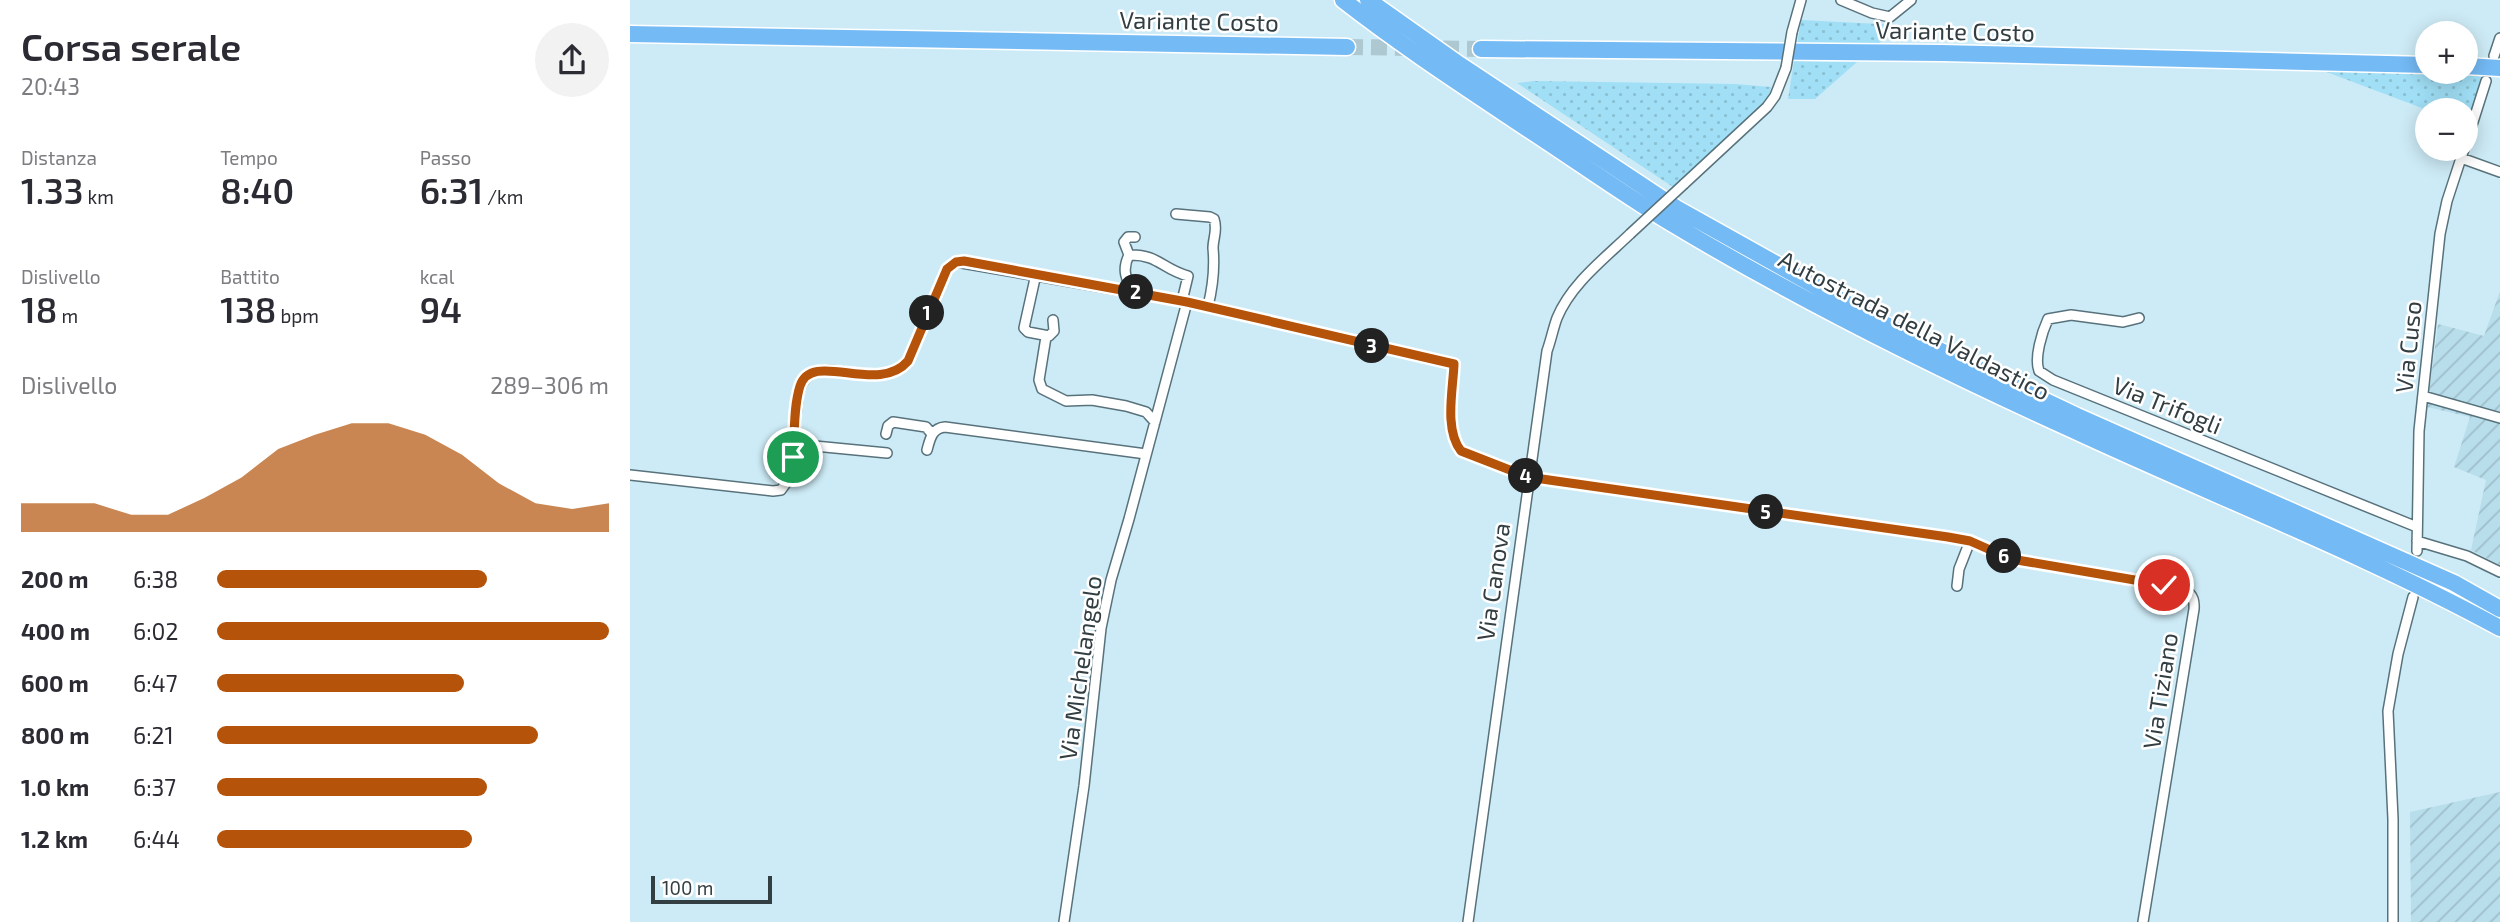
<!DOCTYPE html>
<html lang="it">
<meta charset="utf-8">
<style>
:root{--surface:#fff;--page:#f2f2f3;--text:#2b2b33;--muted:#7c7c81;--accent:#b45309}
body{margin:0;font-family:"Exo 2",sans-serif;background:var(--page);color:var(--text);height:100vh;display:flex;flex-direction:column;font-size:26px;white-space:nowrap}
*{box-sizing:border-box;margin:0}
p{font-size:23px;color:var(--muted)}
.icon{flex:none;width:38px;height:38px;fill:none;stroke:currentColor;stroke-width:2;stroke-linecap:round;stroke-linejoin:round}
.map{position:relative;flex:1;overflow:hidden}
.sheet{display:flex;flex-direction:column;background:var(--surface);width:630px}
.sheet>*{flex:none}
.buttons{position:absolute;left:1785px;top:21px;display:grid;gap:14px}
.buttons a{display:grid;place-items:center;width:63px;height:63px;border-radius:50%;background:var(--surface);box-shadow:0 4px 18px #0003;font-size:35px}
.scale{position:absolute;left:21px;bottom:18px;width:121px;box-sizing:border-box;padding-left:7px;border:4px solid #323e42;border-top:0;font-size:19px;line-height:24px;white-space:nowrap;color:#323e42;-webkit-text-stroke:5px #fff;paint-order:stroke}
.pin{position:absolute;display:grid;place-items:center;width:60px;height:60px;color:#fff;margin:-30px;border:4px solid #fff;border-radius:50%;box-shadow:0 2px 7px #0007}
.km{position:absolute;width:35px;height:35px;margin:-18px;border-radius:50%;background:#222;color:#fff;font-size:19px;line-height:35px;text-align:center}
.round{display:grid;place-items:center;flex:none;width:74px;height:74px;border-radius:37px;background:var(--page)}
.head{display:flex;align-items:center;justify-content:space-between;height:119px;padding:0 21px}
h1{font-size:38px;font-weight:600;line-height:52px}
.stats{display:grid;grid-template-columns:repeat(3,1fr);gap:10px;height:119px;padding:7px 21px}
.stats div{display:grid;align-content:center}
.stats b{font-size:35px;font-weight:600}
.stats small{font-size:19px;font-weight:400}
.stats p{font-size:19px}
.chart{height:196px;padding:14px 21px}
.chart p{display:flex;justify-content:space-between}
.chart svg{width:100%;height:126px;margin-top:7px;fill:var(--accent);opacity:.7}
ul{padding:0 21px;list-style:none;font-size:23px}
li{display:grid;grid-template-columns:112px 84px 1fr;align-items:center;height:52px}
li i{height:18px;border-radius:9px;background:var(--accent)}
main{display:flex;flex:1;min-height:0}
.map>svg:first-child{display:block}
</style>
<main>
<section class="sheet">
<div class="head"><div><h1>Corsa serale</h1><p>20:43</p></div><a class="round"><svg class="icon" aria-label="share" viewBox="0 0 24 24"><path d="M12 15V3M7 8l5-5 5 5M5 13v7h14v-7"/></svg></a></div>
<div class="stats">
<div><p>Distanza</p><b>1.33<small> km</small></b></div>
<div><p>Tempo</p><b>8:40</b></div>
<div><p>Passo</p><b>6:31<small> /km</small></b></div>
</div>
<div class="stats">
<div><p>Dislivello</p><b>18<small> m</small></b></div>
<div><p>Battito</p><b>138<small> bpm</small></b></div>
<div><p>kcal</p><b>94</b></div>
</div>
<div class="chart"><p><span>Dislivello</span>289–306 m</p>
<svg viewBox="0 0 160 44" preserveAspectRatio="none"><path d="M0 44V34L10 34L20 34L30 38L40 38L50 32L60 25L70 15L80 10L90 6L100 6L110 10L120 17L130 27L140 34L150 36L160 34V44z"/></svg>
</div>
<ul>
<li><b>200 m</b>6:38<i style="width:69%"></i></li>
<li><b>400 m</b>6:02<i style="width:100%"></i></li>
<li><b>600 m</b>6:47<i style="width:63%"></i></li>
<li><b>800 m</b>6:21<i style="width:82%"></i></li>
<li><b>1.0 km</b>6:37<i style="width:69%"></i></li>
<li><b>1.2 km</b>6:44<i style="width:65%"></i></li>
</ul>
</section>
<div class="map">
<svg width="1870" height="922" viewBox="0 0 1870 922">
<defs>
<pattern id="industrial-furrows" width="10" height="10" patternUnits="userSpaceOnUse" patternTransform="scale(1.75)"><rect width="10" height="10" fill="#b8ddeb"/><path d="M-1 1l2-2M0 10L10 0M9 11l2-2" fill="none" stroke="#9fbfcb"/></pattern>
<pattern id="grass-dots" width="8" height="8" patternUnits="userSpaceOnUse" patternTransform="scale(1.75)"><rect width="8" height="8" fill="#a0dff6"/><path d="M2 2h.1M6 6h.1" fill="none" stroke="#8ac0d4" stroke-width="1.8" stroke-linecap="round"/></pattern>
</defs>
<rect width="100%" height="100%" fill="#cdebf6"/>
<path fill="url(#industrial-furrows)" d="M1870,291V565L1841,550L1856,480L1824,467L1840,417L1797,407L1808,324L1854,336Z
M1870,792V922H1781L1780,812Z"/>
<path fill="url(#grass-dots)" d="M1171,20L1269,25L1245,47L1167,45Z
M1164,61L1227,62L1185,99H1158Z
M1694,71L1856,72L1838,124L1836,110H1797Z
M904,81L1105,84L1141,87L1139,96L1132,107L1043,187L887,83Z"/>
<g fill="none" stroke-linecap="round" stroke-linejoin="round">
<path stroke="#aec8d2" stroke-width="16" stroke-dasharray="16 8" stroke-linecap="butt" d="M717,47L851,49"/>
<defs>
<path id="street" d="M1211,0L1242,13L1260,17L1281,0
M1162,32L1171,0
M1864,56L1870,38
M1836,144L1856,81
M1831,158L1870,172
M1054,184L1137,107L1145,96L1156,68
M546,214L580,217L584,219C588,230 583,238 583,248C585,269 583,286 578,306
M505,237H498L494,242L499,255C528,254 532,269 558,276L552,301
M499,255C492,269 495,280 505,292
M406,274L394,328L398,332L419,336L424,331L423,320
M1509,318L1493,322L1441,315L1418,319C1412,332 1404,358 1409,371L1423,380L1787,527
M416,337L409,380L412,389L436,401L462,400L496,406L516,412L525,422
M1793,396L1870,418
M256,434L258,426L263,422L296,427L302,434
M164,444L257,453
M297,450C300,439 302,428 315,427L516,454
M0,475L143,491L151,490L159,479L168,396C178,340 244,399 278,361L317,269L326,262L557,302L824,364C823,391 814,428 831,451L898,477L1318,537L1340,541L1374,556L1387,560L1547,588C1559,591 1565,595 1564,609L1513,922
M1787,541L1837,556L1870,572
M1787,551L1789,431L1810,234L1817,201L1834,149
M1327,586L1329,569L1340,541
M434,922L454,786L471,628L481,580L499,519L557,302
M838,922L917,351C921,340 923,329 927,318C941,284 974,259 1000,234
M1763,922V819L1758,711L1768,654L1783,597"/>
<path id="highway" d="M713,0C772,46 835,87 898,129C944,159 989,191 1036,220C1167,299 1304,367 1443,430C1585,496 1732,553 1870,628
M738,0L830,65L1046,208L1250,322L1447,416L1824,583L1870,609
M0,34L717,47
M851,49L1312,53L1797,65
M1836,66L1870,68"/>
</defs>
<use href="#street" stroke="#58727c" stroke-width="12"/>
<use href="#highway" stroke="#fff" stroke-width="19"/>
<use href="#street" stroke="#fff" stroke-width="9"/>
<use href="#highway" stroke="#74baf5" stroke-width="16"/>
<defs>
<path id="street-bridge" d="M1156,68L1162,32
M1000,234L1054,184"/>
</defs>
<use href="#street-bridge" stroke="#58727c" stroke-width="12" stroke-linecap="butt"/>
<use href="#street-bridge" stroke="#fff" stroke-width="9"/>
</g>
<g fill="none" stroke-linecap="round" stroke-linejoin="round">
<defs>
<path id="route" d="M163,457C165,435 163,408 170,386C182,349 248,396 278,361L317,269L326,262L334,261L557,302L824,364C823,390 814,429 831,451L898,477L1318,537L1340,541L1374,556L1387,560L1534,585"/>
</defs>
<use href="#route" stroke="#fff" stroke-width="14"/>
<use href="#route" stroke="#b45309" stroke-width="9"/>
</g>
<g text-anchor="middle" stroke-width="5" stroke-linejoin="round" paint-order="stroke">
<g font-size="24" fill="#323e42" stroke="#fff">
<text transform="translate(569 22) rotate(1)" y="8">Variante Costo</text>
<text transform="translate(1325 32) rotate(1)" y="8">Variante Costo</text>
<text transform="translate(1284 326) rotate(27)" y="8">Autostrada della Valdastico</text>
<text transform="translate(1779 347) rotate(-84)" y="8">Via Cuso</text>
<text transform="translate(1537 406) rotate(22)" y="8">Via Trifogli</text>
<text transform="translate(864 582) rotate(-82)" y="8">Via Canova</text>
<text transform="translate(451 668) rotate(-82)" y="8">Via Michelangelo</text>
<text transform="translate(1531 691) rotate(-81)" y="8">Via Tiziano</text>
</g>
</g>
</svg>
<div class="buttons">
<a>+</a>
<a>−</a>
</div>
<div class="scale">100 m</div>
<div class="pin" style="left:163px;top:457px;background:#1e9e55"><svg class="icon" aria-label="arrive" viewBox="0 0 24 24"><path d="M6 21V4h12l-3 4 3 4H6"/></svg></div>
<div class="pin" style="left:1534px;top:585px;background:#d93025"><svg class="icon" aria-label="check" viewBox="0 0 24 24"><path d="M5 12l5 5 9-10"/></svg></div>
<b class="km" style="left:297px;top:313px">1</b>
<b class="km" style="left:506px;top:292px">2</b>
<b class="km" style="left:742px;top:346px">3</b>
<b class="km" style="left:896px;top:476px">4</b>
<b class="km" style="left:1136px;top:512px">5</b>
<b class="km" style="left:1374px;top:556px">6</b>
</div>
</main>
